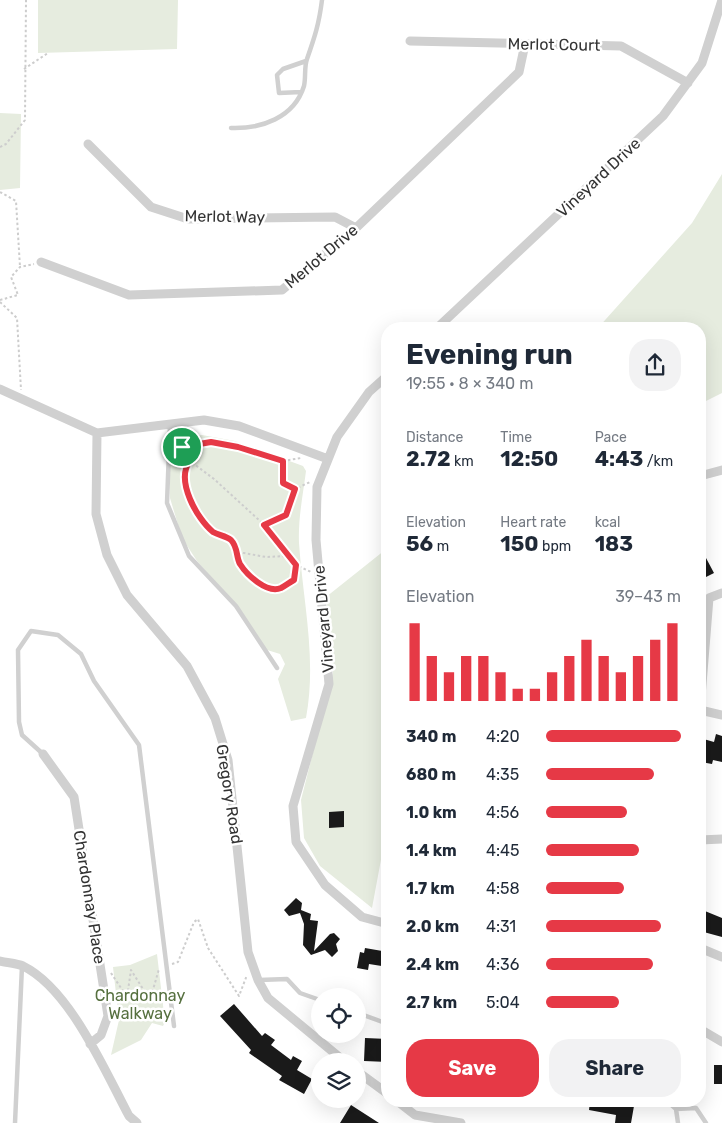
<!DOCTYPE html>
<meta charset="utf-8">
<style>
:root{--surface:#fff;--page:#f2f2f3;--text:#1f2937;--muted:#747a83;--accent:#e63946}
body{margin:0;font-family:Rubik,sans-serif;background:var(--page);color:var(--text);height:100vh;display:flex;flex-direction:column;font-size:19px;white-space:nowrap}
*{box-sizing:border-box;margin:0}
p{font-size:16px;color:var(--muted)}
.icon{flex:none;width:28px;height:28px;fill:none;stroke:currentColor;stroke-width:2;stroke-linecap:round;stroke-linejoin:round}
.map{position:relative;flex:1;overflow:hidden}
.sheet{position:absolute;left:381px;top:322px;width:325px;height:785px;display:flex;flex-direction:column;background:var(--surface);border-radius:20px;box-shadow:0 5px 20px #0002}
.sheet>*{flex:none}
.tools{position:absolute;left:311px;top:988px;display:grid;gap:10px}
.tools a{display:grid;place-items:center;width:55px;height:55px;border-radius:50%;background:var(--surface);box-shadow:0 5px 20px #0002;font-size:25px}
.pin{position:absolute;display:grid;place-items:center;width:42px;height:42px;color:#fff;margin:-21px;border:2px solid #fff;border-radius:50%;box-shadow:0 1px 5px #0007}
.round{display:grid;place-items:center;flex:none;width:52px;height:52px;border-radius:20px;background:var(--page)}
.headline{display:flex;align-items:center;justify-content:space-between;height:85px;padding:0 25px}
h1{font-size:28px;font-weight:700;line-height:38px}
.figures{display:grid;grid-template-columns:repeat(3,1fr);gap:8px;height:85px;padding:5px 25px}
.figures div{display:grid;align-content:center}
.figures b{font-size:21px;font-weight:700}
.figures small{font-size:14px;font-weight:400}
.figures p{font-size:14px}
.chart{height:140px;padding:10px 25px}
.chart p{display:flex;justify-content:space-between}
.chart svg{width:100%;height:90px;margin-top:5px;stroke:var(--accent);stroke-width:6}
.primary-button{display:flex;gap:10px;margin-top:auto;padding:10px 25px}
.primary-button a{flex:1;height:58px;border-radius:20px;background:var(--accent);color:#fff;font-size:20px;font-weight:700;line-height:58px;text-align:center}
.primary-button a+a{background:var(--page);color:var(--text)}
ul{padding:0 25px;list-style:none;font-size:16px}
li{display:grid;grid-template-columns:80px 60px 1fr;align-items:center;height:38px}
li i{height:12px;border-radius:6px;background:var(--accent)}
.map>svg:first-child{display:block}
</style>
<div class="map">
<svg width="722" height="1123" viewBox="0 0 722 1123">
<rect width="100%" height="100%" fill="#fff"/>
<path fill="#e6ecdf" d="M38,0H178L177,49L38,53Z
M0,113L21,114L20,188L0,190Z
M722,174V393L700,404V329H597L692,223Z
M202,435L235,441L303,466L306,471C303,495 298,518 299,543C303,602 317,659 306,718L291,721L278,679L285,664L280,654L264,649L232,602L197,561L182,538L170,498L169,438Z
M387,541L388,822L372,908L320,866L304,838L301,800L333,673L326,597L385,550Z
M157,954L165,1022L163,1026L152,1023L141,1040L111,1055L119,1020L113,967L130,965Z"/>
<path fill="#1a1a1a" d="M706,558L714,573L700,580V561Z
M716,734L722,736V762L713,760L712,764L701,762L700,738L714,742Z
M344,811V827L329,828V812Z
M296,898L302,903L301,910L311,914L310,920L318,921L314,951L330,934L334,933L340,939L336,944L338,951L332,957L325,950L311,955L303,945L304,924L300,913L289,916L284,910Z
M700,909L722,918V937L700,931Z
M365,948L388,952V967L369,964L368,970L357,968L360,952L364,953Z
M234,1004L262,1036L265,1033L275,1040L271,1045L291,1060L293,1056L302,1061L297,1070L312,1079L304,1094L279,1080L282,1076L249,1053L251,1050L220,1016Z
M365,1038L388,1039V1062L364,1061Z
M714,1065H722V1084H714Z
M590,1101H629V1105L634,1106L631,1123H615L616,1115L589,1110Z
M351,1105L379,1123H340Z"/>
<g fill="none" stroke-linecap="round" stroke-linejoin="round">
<path stroke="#cdcdcd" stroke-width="2" stroke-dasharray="2.5 2.5" stroke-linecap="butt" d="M24,69L48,53
M0,147L6,144L25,120L26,0
M0,192L16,201L20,267
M0,300L18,295L11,277L20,267L34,264
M0,302L17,318L21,390
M177,437L190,461L214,479L271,531L296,565L311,572
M183,447C218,435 249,453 283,461V483L295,489
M190,461C175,480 197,519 213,532C218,535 226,536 231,540C238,546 236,557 240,564C247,575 267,594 281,588C285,586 290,582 294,580L296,565
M283,461L301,458
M264,525L286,515L295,489L310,482
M238,552L266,557L288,556
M172,964L178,962L194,922L198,919L208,948L239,996L247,975
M111,973L127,997L131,970L150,1000L159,969"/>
<path stroke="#d0d0d0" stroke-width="4.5" d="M301,92L279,93L277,75L283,69L306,61
M231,128C261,129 294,118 304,86C306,77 304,67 307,59C315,36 319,24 322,0
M170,424L167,503L189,556L236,606L277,668
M43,754L22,735L19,722L18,650L31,631L58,635L81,654L94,681L139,745L174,1026
M259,980L287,979L300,993L320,1000
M358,1013L388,1024
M667,1101L676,1109L696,1108L706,1123
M676,1109L678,1123
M15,1123L22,966"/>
<path stroke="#d0d0d0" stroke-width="9" d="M410,41L621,46L688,83
M88,144L151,207L188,219L335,217L356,228
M41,262L129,295L282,290L356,228L519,72L525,44
M436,329L663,116L702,63L722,0
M388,375L369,392L337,437L317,487L316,540L329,684L293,806L296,842L325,885L362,917L388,924
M0,389L97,433L204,420L239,426L328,459
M97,433L96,514L107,555L127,595L187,666L215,718L228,760L248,952L258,980L268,998L344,1061
M700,476L722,470
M700,709L709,598L722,593
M700,710L722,715
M43,754L74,797L108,1016L101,1035L90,1044
M700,840L722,839
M700,948L722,957
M0,961C7,963 16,963 23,966C70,989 105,1071 129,1116L137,1123
M700,1029L722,1042
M358,1072L388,1094
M397,1101L415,1115L461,1123"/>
</g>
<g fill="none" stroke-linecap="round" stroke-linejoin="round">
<defs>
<path id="route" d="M211,442L238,447L283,461V483L295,489L286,515L264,525L296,565L294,580C290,582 285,586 281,588C267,594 247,575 240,564C236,557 238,547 231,540C226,536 218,535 213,532C197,519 175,480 190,461L182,447Z"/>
</defs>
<use href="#route" stroke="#fff" stroke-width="10"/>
<use href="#route" stroke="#e63946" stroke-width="6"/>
</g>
<g text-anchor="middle" stroke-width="5" stroke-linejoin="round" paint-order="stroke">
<g font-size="16" fill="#333" stroke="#fff">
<text transform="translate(554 44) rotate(1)" y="6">Merlot Court</text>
<text transform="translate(598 177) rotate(-43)" y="6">Vineyard Drive</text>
<text transform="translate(225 216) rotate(1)" y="6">Merlot Way</text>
<text transform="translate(321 256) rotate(-40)" y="6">Merlot Drive</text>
<text transform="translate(323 619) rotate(-95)" y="6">Vineyard Drive</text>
<text transform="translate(230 794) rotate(81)" y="6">Gregory Road</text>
<text transform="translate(90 897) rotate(81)" y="6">Chardonnay Place</text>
</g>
<g font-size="16" fill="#56703f" stroke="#fff">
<text x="140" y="1001">Chardonnay<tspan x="140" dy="18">Walkway</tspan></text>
</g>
</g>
</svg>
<div class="tools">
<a><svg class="icon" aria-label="locate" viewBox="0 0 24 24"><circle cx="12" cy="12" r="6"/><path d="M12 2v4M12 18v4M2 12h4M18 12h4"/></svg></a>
<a><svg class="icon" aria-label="layers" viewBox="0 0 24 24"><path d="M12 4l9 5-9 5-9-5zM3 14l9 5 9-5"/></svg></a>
</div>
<div class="pin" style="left:182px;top:447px;background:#1e9e55"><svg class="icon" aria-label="arrive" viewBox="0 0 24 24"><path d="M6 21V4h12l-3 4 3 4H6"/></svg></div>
<section class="sheet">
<div class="headline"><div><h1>Evening run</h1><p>19:55 · 8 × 340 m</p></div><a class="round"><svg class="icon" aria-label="share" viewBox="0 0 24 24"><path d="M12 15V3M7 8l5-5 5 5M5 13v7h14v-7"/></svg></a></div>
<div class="figures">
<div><p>Distance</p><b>2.72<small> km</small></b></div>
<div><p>Time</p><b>12:50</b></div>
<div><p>Pace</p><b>4:43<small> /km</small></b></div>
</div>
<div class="figures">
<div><p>Elevation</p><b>56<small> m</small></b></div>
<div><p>Heart rate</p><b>150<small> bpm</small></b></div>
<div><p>kcal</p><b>183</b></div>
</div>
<div class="chart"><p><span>Elevation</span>39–43 m</p>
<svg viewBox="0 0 160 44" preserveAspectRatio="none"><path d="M5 44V6M15 44V22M25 44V30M35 44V22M45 44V22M55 44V30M65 44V38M75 44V38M85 44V30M95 44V22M105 44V14M115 44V22M125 44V30M135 44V22M145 44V14M155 44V6"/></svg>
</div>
<ul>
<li><b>340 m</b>4:20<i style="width:100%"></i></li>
<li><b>680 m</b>4:35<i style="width:80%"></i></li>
<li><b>1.0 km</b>4:56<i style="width:60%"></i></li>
<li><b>1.4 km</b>4:45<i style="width:69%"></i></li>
<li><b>1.7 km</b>4:58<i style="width:58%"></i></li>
<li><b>2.0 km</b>4:31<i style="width:85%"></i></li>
<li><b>2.4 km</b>4:36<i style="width:79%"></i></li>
<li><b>2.7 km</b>5:04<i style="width:54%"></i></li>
</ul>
<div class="primary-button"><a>Save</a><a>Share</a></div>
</section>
</div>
